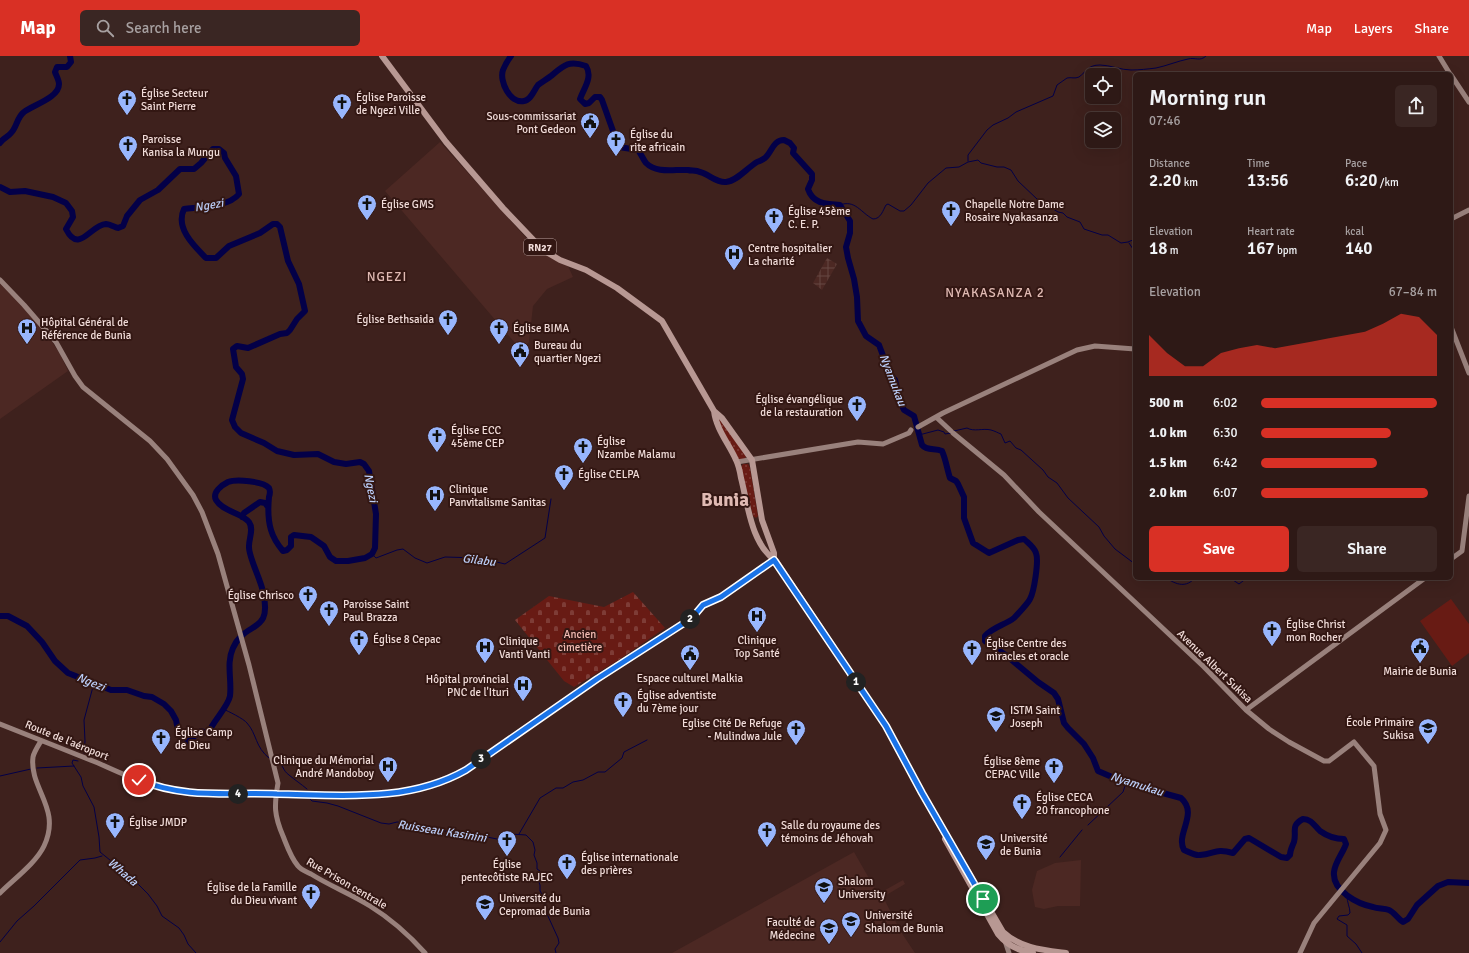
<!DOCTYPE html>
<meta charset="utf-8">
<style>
:root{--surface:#2e1916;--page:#3a2623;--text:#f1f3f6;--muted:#a7a0a1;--line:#493835;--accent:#d93025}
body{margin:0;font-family:Signika,sans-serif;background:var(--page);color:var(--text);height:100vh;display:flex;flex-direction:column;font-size:15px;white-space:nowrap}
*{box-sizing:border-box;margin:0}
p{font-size:13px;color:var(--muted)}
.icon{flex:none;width:22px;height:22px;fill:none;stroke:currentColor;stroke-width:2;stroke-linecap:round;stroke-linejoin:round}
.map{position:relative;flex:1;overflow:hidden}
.drawer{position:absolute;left:1133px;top:16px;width:320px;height:508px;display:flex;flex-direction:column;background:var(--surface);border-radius:6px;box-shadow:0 4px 16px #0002,0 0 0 1px var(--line)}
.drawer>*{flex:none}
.buttons{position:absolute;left:1085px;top:12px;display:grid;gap:8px}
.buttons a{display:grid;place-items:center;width:36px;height:36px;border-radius:6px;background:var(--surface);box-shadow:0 4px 16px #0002,0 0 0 1px var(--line);font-size:20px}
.pin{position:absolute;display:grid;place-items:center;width:34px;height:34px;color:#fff;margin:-17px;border:2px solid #fff;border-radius:50%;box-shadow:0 1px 4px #0007}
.km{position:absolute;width:20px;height:20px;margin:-10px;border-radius:50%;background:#222;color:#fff;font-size:11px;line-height:20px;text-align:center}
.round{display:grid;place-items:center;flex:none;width:42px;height:42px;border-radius:6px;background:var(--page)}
.summary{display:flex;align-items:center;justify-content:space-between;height:68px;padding:0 16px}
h1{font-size:22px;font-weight:600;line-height:30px}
.metrics{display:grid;grid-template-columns:repeat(3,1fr);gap:6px;height:68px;padding:4px 16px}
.metrics div{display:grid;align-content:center}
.metrics b{font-size:17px;font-weight:600}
.metrics small{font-size:11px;font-weight:400}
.metrics p{font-size:11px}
.chart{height:112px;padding:8px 16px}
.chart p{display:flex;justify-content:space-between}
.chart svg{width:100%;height:72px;margin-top:4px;fill:var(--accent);opacity:.7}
.action{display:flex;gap:8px;margin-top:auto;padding:8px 16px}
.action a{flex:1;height:46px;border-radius:6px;background:var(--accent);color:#fff;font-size:16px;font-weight:600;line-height:46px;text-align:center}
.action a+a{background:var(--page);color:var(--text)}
ul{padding:0 16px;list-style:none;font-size:13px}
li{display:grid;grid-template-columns:64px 48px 1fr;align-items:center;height:30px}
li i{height:10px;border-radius:5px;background:var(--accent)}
header{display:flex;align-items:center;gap:24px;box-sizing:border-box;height:56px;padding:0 20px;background:var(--accent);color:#fff}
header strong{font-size:19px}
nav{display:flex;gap:22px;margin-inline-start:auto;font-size:14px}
.search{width:280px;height:36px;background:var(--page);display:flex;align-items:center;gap:10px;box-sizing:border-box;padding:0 14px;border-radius:6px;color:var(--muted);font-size:15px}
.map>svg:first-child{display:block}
</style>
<header>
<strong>Map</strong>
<div class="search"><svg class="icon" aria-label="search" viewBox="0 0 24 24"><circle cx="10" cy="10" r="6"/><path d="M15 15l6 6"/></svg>Search here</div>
<nav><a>Map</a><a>Layers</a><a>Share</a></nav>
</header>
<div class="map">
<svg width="1469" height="897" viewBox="0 0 1469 897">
<defs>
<pattern id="industrial-grid" width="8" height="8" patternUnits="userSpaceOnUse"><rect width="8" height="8" fill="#4c2823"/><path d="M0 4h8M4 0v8" fill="none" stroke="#664742"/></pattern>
<pattern id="cemetery-stones" width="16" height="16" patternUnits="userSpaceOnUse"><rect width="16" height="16" fill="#681b14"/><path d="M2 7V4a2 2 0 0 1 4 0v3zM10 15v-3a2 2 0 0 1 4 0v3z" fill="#7e3c36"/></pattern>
<pattern id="garden-dots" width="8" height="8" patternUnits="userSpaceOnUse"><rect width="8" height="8" fill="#681b14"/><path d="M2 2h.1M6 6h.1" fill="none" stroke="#7e3c36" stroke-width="1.8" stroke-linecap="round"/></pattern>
</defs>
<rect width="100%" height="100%" fill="#3e211d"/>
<path fill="#4c2823" d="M440,86L538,195L568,210L573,221L547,233L533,250L529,286L521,294L385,135Z
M0,228L17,244L48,280L60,298L68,315L0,363Z
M854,796L878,838L903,824L905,828L883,841L901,876L915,897H672Z
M1081,804L1080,850H1058L1044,853L1035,851L1032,834L1037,815L1055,807Z"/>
<path fill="url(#industrial-grid)" d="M827,202L837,208L822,234L813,227Z"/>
<path fill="#681b14" d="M1451,543L1469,568V597L1452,610L1420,565Z"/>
<path fill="url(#cemetery-stones)" d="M633,536L665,572L617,605L574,631L564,625L515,564L549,540L604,551Z"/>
<path fill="url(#garden-dots)" d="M717,363L720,364L746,400L745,403H737Z
M743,408H748L750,412L758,460L756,462L753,460L741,411Z"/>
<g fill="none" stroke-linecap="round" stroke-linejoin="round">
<path stroke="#030048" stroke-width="1" d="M968,105V99L987,74L993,69L1008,62L1016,56L1053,40L1057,29L1067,22C1071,21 1075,23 1079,21C1087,15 1088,9 1100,9C1110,9 1121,14 1131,14C1139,14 1148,13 1156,12C1166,10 1178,5 1188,3C1195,1 1200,6 1206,0
M840,149C855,143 861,157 873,163C881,163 883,154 886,149L888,148L900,155H904L911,149L928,127L946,112L959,111L968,106L978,104L981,107L997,111H1004L1011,114L1018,125L1037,143L1058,156L1063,157L1067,161L1080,166L1084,173L1102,179H1108L1121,187L1128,186L1135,183
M1129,187L1135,196
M954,375L967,372C974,376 983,372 991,374C995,375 998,377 1001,378L1005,387L1010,385L1016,392L1021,394L1043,414L1048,421L1057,427L1068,442L1099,471L1104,480L1115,493L1135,508
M919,379L938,374L944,376L945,378L951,377
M372,498L376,502L397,494L403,493L415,502L427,507L445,501L480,502L505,508L545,482L551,443
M1166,522C1177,529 1186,532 1195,522
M1230,522L1239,528L1247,522
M223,653C228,655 244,663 247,667C257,678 255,691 269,702
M84,697L85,685L84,664L94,627
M78,705L73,704L72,707L81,721L83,730L94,751L99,781L100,796L131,821L148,838L157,850L162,860L179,872L184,879L188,888L196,897
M276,705C285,710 282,714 289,719C295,724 301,728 307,733
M37,712L74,710
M0,720L31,713
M309,742L312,745L327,747L338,750L381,767L389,768L397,766L409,767L429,773L482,780L497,783L511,778L526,779L533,786L535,794L534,799L537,807V813L540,815L538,824L540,829V835L544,841L547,858L558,882L559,887L555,893L556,897
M1088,769L1123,736L1126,727
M519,778L540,742L556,732H563L573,726L583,724L598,716H605L622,702L624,696L647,684
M1060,801L1082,774
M1347,840C1347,847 1350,851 1350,857L1348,859L1339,860L1337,863L1347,869V880L1356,888L1362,897
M0,886L17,865L34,850L80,804L95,802L102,800"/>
<path stroke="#030048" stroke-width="6" d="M511,0C508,4 505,9 503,14C499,25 510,48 524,45C531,44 534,34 538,29C542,26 547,23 551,20C564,9 569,4 586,10C593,21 584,32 580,43L585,48L589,47L595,41H600L602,44L613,75L615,88L619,91L638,94C641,98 643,103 646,107C657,118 675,113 688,114C692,115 696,114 700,116C709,118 716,127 726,126C737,125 747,112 757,106C760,105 762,104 765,102C772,96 773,84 784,84L790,87L794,92L793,97L812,118V124L808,133C813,148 826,148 840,149L850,165V177L846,191L848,202L854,223L857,241L858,265L866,280L879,289L890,318L895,324L900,346L904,354L914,360L922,389C927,395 935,392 942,395C946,404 947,413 950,422L956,425L958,428L964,441V462L973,487L989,497L1018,484L1024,483C1029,488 1034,491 1036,497C1039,505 1034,536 1030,543C1029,546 1017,559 1014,562C1005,569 993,571 985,580V585L1007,600L1038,626L1054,637L1058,643L1064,667L1068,672L1084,688L1093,702L1098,715L1126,727L1181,742C1199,758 1175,778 1184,794C1189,796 1195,800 1200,799C1215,798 1215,792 1233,797L1245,783L1249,782L1281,801L1287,802L1290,799C1290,794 1292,791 1294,786C1297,775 1290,770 1303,763C1311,763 1314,769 1320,775C1327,780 1336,783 1344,783L1346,788C1343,797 1335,806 1334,816C1332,835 1358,848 1373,851C1378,853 1384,852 1389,854C1394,856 1398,863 1403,866L1408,863L1417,849L1438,830L1448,826L1469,827
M0,87C3,82 8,81 11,77C17,71 17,61 24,56C33,49 59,42 59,28C59,24 56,19 55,16L57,11H67L71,6L70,0
M0,131L10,136L25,135L53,141L66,147L72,155L73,161L66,173C79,199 90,169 106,168C109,168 115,171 118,172L123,170L127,160L140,144L158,134L180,113H194L201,107L213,93H219L224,97L225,102L236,120L239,138C229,151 200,151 184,153C175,172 194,190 206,202H216L229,190L260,177L273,168H277L280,171L288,205L299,228L305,255L297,263L290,274L287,277L280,278L248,292L237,290L233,293L236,311L242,318L243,323L232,364L235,371L241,377L264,387L277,395L294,399L318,398L334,406L346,408L360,406L364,408L369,415L376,458L375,492L372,498L365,502L348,505H336L330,501L324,490L311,481L294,479L291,481V490L287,494L283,495C278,489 273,481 271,474C268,464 268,451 269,441C270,438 270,434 269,432C263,425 236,423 228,426C222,429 212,436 216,444C223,456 241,456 249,466C254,473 249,482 249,490C248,500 261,524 263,536C273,579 245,564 233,592C226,607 232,624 230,640C228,651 213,665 209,676L207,677L201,675L191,683L187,685L183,682L178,674L176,664L171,655L164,648L152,641L144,640L127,634H111L68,617L55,605L42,586L27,570L8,560H0
M242,461L244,457L260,446L265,447L268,451"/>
<path stroke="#99817c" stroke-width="5" d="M1439,0L1450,18
M1451,19L1469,46
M1451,163L1469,154
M0,224L24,249L56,286L75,320L83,331L150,385L167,403L193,439L202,456L218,498L249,609L278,727C274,750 274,759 283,780C287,790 291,802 298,810C301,814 307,816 311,818C330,830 351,838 370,850C391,863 409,879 425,897
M1451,271L1469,317
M936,361L951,375
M918,371L943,357L1077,294L1095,290L1135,293
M953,377L1004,419L1039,456L1204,611L1246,654L1269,673L1289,686L1324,705H1329L1354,686L1374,710L1380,758L1386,774L1380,787L1314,867L1300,897
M737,406L858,386L883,388L909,377L911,374
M1451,503L1462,495L1469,440
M1246,654L1425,522
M0,668C33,681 65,694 98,707C120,717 142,727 166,733C200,742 239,737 274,738C340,738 405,749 466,714L597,623L692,562L703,549L721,541L774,504
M0,837C14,823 36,807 44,790C62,752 29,733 33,701C34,696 38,690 41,685
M1005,885L1009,897"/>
<path stroke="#b89893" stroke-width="6" d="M382,0L446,86L503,152L543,194L560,204L586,214L617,232L662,265L714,355L722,362L752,404L762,464L774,497V504
M714,355C716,373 729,388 736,404C739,410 740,416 741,422C748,449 751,488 776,505L886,670L922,737L1003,876C1020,892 1043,894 1066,897
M945,783L998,878C1007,889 1018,895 1033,897"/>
</g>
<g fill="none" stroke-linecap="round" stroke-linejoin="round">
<defs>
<path id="route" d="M139,724C186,743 227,736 277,738C341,739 408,747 466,714L597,623L692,562L703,549L721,541L774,504L886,670L922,737L983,843"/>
</defs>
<use href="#route" stroke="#fff" stroke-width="8"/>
<use href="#route" stroke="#1a73e8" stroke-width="5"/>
</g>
<defs>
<symbol id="church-pin" viewBox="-11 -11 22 30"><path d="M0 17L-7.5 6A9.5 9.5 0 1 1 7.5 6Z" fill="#98b6fd" stroke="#331713"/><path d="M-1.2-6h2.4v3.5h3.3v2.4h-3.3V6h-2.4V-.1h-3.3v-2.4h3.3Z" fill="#111"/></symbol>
<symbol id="civic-pin" viewBox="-11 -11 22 30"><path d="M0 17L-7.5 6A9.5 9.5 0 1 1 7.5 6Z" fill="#98b6fd" stroke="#331713"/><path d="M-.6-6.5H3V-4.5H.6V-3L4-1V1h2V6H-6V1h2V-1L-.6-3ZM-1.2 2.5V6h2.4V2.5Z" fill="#111"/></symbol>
<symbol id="hospital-pin" viewBox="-11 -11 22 30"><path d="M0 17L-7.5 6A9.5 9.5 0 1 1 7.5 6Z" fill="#98b6fd" stroke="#331713"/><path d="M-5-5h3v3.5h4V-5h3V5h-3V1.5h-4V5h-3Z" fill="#111"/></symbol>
<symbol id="university-pin" viewBox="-11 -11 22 30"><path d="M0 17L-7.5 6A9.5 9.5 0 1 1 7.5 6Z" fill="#98b6fd" stroke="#331713"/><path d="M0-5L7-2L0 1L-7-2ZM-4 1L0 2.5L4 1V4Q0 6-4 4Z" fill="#111"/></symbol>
<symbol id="school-pin" viewBox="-11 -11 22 30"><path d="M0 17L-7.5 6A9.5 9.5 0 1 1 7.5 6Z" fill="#98b6fd" stroke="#331713"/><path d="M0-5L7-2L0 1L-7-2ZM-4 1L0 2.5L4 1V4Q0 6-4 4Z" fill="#111"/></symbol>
</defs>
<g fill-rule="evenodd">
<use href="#church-pin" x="116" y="32" width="22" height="30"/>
<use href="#church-pin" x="331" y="36" width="22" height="30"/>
<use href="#civic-pin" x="579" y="55" width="22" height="30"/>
<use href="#church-pin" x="605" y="73" width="22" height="30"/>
<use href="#church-pin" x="117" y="78" width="22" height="30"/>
<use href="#church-pin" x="356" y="137" width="22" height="30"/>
<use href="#church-pin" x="940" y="143" width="22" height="30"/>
<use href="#church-pin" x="763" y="150" width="22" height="30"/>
<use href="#hospital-pin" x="723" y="187" width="22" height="30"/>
<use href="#church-pin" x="437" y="252" width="22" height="30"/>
<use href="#hospital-pin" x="16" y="261" width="22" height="30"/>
<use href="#church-pin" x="488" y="261" width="22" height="30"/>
<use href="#civic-pin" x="509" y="284" width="22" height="30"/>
<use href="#church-pin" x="846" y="338" width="22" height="30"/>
<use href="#church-pin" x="426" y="369" width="22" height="30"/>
<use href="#church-pin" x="572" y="380" width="22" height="30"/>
<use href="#church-pin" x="553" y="407" width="22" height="30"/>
<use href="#hospital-pin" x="424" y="428" width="22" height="30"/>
<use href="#church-pin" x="297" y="528" width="22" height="30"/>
<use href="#church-pin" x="318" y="543" width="22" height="30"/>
<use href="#hospital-pin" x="746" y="549" width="22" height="30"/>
<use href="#church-pin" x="1261" y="563" width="22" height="30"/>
<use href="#church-pin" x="348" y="572" width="22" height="30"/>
<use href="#hospital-pin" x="474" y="580" width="22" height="30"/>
<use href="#civic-pin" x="1409" y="580" width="22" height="30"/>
<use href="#church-pin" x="961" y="582" width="22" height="30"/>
<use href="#civic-pin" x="679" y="587" width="22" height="30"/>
<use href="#hospital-pin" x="512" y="618" width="22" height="30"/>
<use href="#church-pin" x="612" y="634" width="22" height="30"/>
<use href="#university-pin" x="985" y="649" width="22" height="30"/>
<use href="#school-pin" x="1417" y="661" width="22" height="30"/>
<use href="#church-pin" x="785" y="662" width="22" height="30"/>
<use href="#church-pin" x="150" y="671" width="22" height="30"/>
<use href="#hospital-pin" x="377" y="699" width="22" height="30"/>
<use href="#church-pin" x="1043" y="700" width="22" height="30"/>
<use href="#church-pin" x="1011" y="736" width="22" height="30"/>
<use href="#church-pin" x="104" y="755" width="22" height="30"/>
<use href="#church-pin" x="756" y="764" width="22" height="30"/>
<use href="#church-pin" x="496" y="773" width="22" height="30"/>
<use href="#university-pin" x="975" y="777" width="22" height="30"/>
<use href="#church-pin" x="556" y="796" width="22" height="30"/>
<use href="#university-pin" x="813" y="820" width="22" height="30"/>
<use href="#church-pin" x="300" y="826" width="22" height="30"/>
<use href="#university-pin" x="474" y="837" width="22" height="30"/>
<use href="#university-pin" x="840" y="854" width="22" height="30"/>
<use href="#university-pin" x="818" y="861" width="22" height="30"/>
</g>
<g text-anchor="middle" stroke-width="4" stroke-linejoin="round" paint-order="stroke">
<rect fill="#331713" stroke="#b8a19e" stroke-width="1" x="524" y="183" width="32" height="16" rx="3"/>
<g font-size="10" font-weight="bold" fill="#f1dcd9">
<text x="540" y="195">RN27</text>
</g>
<g font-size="11" fill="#f1dcd9" stroke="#331713" text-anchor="start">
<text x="141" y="41">Église Secteur<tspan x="141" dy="13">Saint Pierre</tspan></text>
<text x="356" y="45">Église Paroisse<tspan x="356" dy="13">de Ngezi Ville</tspan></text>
<text x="576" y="64" text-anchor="end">Sous-commissariat<tspan x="576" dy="13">Pont Gedeon</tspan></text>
<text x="630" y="82">Église du<tspan x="630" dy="13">rite africain</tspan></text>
<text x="142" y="87">Paroisse<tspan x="142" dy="13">Kanisa la Mungu</tspan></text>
<text x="381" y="152">Église GMS</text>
<text x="965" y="152">Chapelle Notre Dame<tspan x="965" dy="13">Rosaire Nyakasanza</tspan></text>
<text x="788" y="159">Église 45ème<tspan x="788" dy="13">C. E. P.</tspan></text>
<text x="748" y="196">Centre hospitalier<tspan x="748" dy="13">La charité</tspan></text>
<text x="434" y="267" text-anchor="end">Église Bethsaida</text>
<text x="41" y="270">Hôpital Général de<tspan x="41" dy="13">Référence de Bunia</tspan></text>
<text x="513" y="276">Église BIMA</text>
<text x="534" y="293">Bureau du<tspan x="534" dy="13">quartier Ngezi</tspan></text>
<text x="843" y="347" text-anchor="end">Église évangélique<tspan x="843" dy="13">de la restauration</tspan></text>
<text x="451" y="378">Église ECC<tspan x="451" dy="13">45ème CEP</tspan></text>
<text x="597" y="389">Église<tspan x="597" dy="13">Nzambe Malamu</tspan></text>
<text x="578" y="422">Église CELPA</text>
<text x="449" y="437">Clinique<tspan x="449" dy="13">Panvitalisme Sanitas</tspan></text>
<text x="294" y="543" text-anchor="end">Église Chrisco</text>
<text x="343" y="552">Paroisse Saint<tspan x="343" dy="13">Paul Brazza</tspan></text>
<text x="1286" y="572">Église Christ<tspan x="1286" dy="13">mon Rocher</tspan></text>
<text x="373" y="587">Église 8 Cepac</text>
<text x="757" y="588" text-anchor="middle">Clinique<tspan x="757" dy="13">Top Santé</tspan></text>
<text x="499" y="589">Clinique<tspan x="499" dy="13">Vanti Vanti</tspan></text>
<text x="986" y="591">Église Centre des<tspan x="986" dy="13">miracles et oracle</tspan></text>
<text x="1420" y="619" text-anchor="middle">Mairie de Bunia</text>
<text x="690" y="626" text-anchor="middle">Espace culturel Malkia</text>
<text x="509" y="627" text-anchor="end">Hôpital provincial<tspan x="509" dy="13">PNC de l'Ituri</tspan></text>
<text x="637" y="643">Église adventiste<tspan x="637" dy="13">du 7ème jour</tspan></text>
<text x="1010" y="658">ISTM Saint<tspan x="1010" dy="13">Joseph</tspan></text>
<text x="1414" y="670" text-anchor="end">École Primaire<tspan x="1414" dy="13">Sukisa</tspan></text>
<text x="782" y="671" text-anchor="end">Eglise Cité De Refuge<tspan x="782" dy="13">- Mulindwa Jule</tspan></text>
<text x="175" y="680">Église Camp<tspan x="175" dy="13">de Dieu</tspan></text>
<text x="374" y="708" text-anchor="end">Clinique du Mémorial<tspan x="374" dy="13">André Mandoboy</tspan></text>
<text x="1040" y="709" text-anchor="end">Église 8ème<tspan x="1040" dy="13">CEPAC Ville</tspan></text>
<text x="1036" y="745">Église CECA<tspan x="1036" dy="13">20 francophone</tspan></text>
<text x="129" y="770">Église JMDP</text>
<text x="781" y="773">Salle du royaume des<tspan x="781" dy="13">témoins de Jéhovah</tspan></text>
<text x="1000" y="786">Université<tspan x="1000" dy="13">de Bunia</tspan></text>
<text x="581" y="805">Église internationale<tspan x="581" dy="13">des prières</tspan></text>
<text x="507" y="812" text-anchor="middle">Église<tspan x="507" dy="13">pentecôtiste RAJEC</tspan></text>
<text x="838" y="829">Shalom<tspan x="838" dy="13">University</tspan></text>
<text x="297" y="835" text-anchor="end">Église de la Famille<tspan x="297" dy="13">du Dieu vivant</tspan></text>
<text x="499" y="846">Université du<tspan x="499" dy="13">Cepromad de Bunia</tspan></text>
<text x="865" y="863">Université<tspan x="865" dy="13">Shalom de Bunia</tspan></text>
<text x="815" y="870" text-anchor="end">Faculté de<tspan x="815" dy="13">Médecine</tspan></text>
</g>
<g font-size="11" fill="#f3bdb4" stroke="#331713">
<text x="580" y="582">Ancien<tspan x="580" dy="13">cimetière</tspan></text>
</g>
<g font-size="11" fill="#f1dcd9" stroke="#331713">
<text transform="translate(1215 610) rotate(44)" y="4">Avenue Albert Sukisa</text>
<text transform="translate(67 684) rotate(22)" y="4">Route de l'aéroport</text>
<text transform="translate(347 827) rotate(30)" y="4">Rue Prison centrale</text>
</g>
<g font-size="12" font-style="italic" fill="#bccffa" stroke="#331713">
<text transform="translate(209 149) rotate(-10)" y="4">Ngezi</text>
<text transform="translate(893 324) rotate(69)" y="4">Nyamukau</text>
<text transform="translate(371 432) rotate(79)" y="4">Ngezi</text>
<text transform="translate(479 504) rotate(7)" y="4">Gilabu</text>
<text transform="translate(91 626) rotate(22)" y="4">Ngezi</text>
<text transform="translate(1137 728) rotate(18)" y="4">Nyamukau</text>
<text transform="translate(442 775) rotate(9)" y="4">Ruisseau Kasinini</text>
<text transform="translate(123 816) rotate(41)" y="4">Whada</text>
</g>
<g font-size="13" letter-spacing="1" fill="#e0bab3" stroke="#331713">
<text x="387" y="225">NGEZI</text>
<text x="995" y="241">NYAKASANZA 2</text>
</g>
<g font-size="19" font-weight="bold" fill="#e0bab3" stroke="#331713">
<text x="725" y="450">Bunia</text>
</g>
</g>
</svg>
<div class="buttons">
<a><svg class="icon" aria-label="locate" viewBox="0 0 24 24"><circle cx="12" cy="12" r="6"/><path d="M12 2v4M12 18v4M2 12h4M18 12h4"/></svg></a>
<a><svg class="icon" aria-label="layers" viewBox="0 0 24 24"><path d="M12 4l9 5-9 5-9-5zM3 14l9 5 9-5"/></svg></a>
</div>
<div class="pin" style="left:983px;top:843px;background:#1e9e55"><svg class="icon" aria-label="arrive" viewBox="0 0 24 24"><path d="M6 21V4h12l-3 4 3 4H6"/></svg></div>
<div class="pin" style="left:139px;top:724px;background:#d93025"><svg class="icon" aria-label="check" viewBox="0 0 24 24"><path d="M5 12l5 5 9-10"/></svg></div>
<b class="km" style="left:856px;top:626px">1</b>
<b class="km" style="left:690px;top:563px">2</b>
<b class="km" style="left:481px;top:703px">3</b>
<b class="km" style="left:238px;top:738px">4</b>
<section class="drawer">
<div class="summary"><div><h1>Morning run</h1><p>07:46</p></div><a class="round"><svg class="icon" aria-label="share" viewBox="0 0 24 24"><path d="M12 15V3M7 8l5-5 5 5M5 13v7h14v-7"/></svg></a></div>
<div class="metrics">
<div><p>Distance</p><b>2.20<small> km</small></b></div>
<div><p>Time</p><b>13:56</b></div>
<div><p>Pace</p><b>6:20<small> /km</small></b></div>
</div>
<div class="metrics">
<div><p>Elevation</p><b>18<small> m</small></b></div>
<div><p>Heart rate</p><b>167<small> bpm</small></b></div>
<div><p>kcal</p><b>140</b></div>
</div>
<div class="chart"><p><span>Elevation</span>67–84 m</p>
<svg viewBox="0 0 160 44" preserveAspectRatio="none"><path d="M0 44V19L10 30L20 38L30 38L40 30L50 27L60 25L70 27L80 25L90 23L100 21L110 19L120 17L130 12L140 6L150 8L160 19V44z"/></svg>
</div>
<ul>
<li><b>500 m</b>6:02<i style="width:100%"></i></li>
<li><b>1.0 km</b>6:30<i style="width:74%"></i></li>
<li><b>1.5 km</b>6:42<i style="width:66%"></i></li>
<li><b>2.0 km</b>6:07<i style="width:95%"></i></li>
</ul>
<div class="action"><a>Save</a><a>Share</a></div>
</section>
</div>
